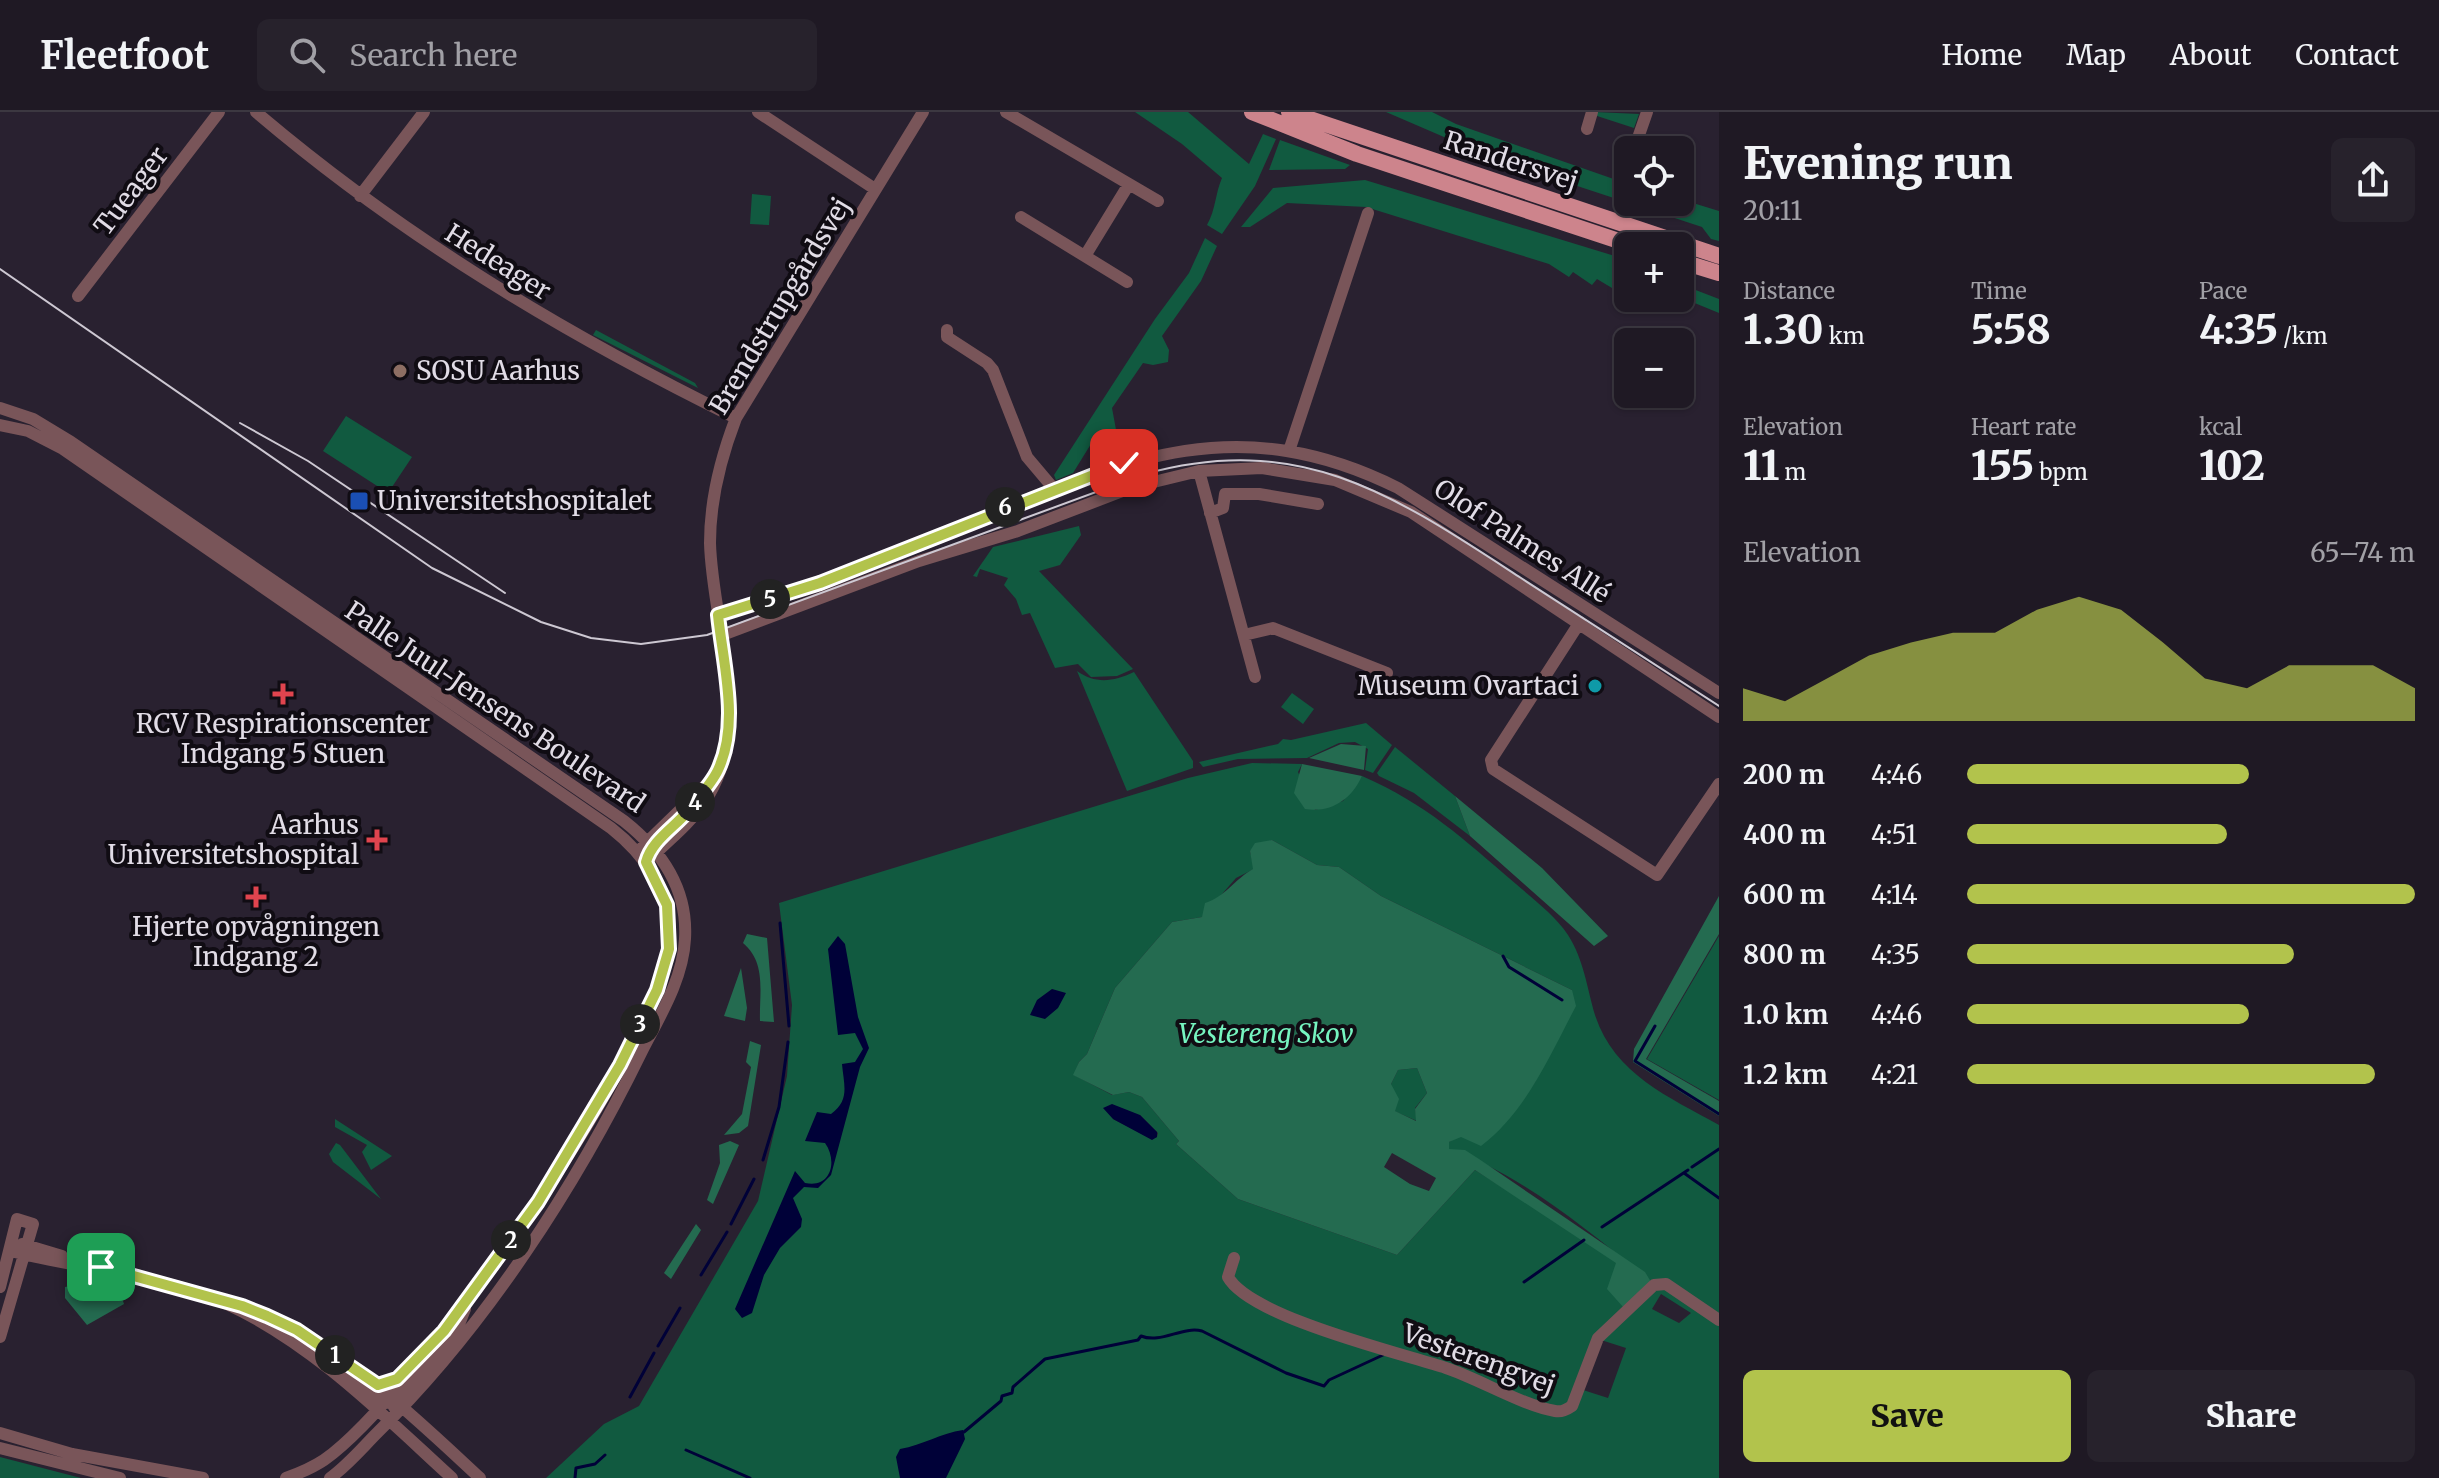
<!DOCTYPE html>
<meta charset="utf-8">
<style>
:root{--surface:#1f1924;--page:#27222c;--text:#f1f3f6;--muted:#a1a0a6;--line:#3c3841;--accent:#b2c34c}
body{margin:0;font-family:Merriweather,serif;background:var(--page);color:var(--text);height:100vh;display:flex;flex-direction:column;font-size:30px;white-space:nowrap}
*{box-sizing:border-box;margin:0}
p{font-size:26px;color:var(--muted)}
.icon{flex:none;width:44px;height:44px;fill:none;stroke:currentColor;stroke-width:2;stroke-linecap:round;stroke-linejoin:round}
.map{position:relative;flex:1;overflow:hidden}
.details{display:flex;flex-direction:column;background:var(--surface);width:720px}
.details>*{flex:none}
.tools{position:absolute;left:1614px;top:24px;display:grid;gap:16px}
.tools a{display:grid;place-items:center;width:80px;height:80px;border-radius:12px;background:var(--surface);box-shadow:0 2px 6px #0004,0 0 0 2px var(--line);font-size:40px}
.pin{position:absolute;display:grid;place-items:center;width:68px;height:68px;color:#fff;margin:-34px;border-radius:16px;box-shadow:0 4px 12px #0006}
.km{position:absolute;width:40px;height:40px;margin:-20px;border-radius:50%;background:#222;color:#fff;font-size:22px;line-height:40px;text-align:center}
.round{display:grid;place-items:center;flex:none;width:84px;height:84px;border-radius:12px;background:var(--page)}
.overview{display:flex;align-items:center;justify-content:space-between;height:136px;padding:0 24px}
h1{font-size:44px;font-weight:800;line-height:60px}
.metrics{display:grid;grid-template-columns:repeat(3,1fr);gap:12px;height:136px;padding:8px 24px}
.metrics div{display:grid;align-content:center}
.metrics b{font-size:40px;font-weight:800}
.metrics small{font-size:22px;font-weight:400}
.metrics p{font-size:22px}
.chart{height:224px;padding:16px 24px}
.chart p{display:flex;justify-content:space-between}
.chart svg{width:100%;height:144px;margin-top:8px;fill:var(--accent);opacity:.7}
.primary-button{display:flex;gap:16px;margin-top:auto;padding:16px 24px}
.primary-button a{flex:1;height:92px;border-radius:12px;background:var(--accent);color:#111;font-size:32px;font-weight:800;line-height:92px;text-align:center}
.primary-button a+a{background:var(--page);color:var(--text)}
ul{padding:0 24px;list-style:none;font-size:26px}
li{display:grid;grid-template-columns:128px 96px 1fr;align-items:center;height:60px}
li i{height:20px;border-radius:10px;background:var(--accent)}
header{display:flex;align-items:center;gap:48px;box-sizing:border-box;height:112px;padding:0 40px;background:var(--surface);border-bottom:2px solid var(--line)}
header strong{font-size:38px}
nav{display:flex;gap:44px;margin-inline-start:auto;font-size:28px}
.search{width:560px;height:72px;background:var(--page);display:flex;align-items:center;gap:20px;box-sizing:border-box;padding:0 28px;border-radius:12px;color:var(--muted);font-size:30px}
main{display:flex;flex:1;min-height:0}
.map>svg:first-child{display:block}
</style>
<header>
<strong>Fleetfoot</strong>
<div class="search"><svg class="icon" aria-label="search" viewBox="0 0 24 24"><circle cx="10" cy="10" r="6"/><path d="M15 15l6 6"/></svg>Search here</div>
<nav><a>Home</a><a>Map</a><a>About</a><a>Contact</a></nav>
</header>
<main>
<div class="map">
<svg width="1719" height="1366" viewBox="0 0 1719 1366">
<rect width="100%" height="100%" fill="#292130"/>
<path fill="#115a40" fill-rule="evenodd" d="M1135,0H1188L1249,52L1263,22L1276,27L1255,74L1222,122L1207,113C1216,97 1215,82 1222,66L1182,32Z
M1386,0H1432L1456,12L1628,72V90L1680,87L1719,99V129L1711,127L1702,115L1495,47Z
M1595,0L1639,2L1634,16L1594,3Z
M1280,28L1350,53L1345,57L1269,58Z
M1365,68L1628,148V179L1620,175L1617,179L1597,167L1592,173L1573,160L1569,165L1549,152L1366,95L1287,91L1250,115H1241L1273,76Z
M752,82L771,84L769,113L750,112Z
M1205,126L1217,134L1201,169L1162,224L1169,238L1168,250L1153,253L1143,251L1112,296L1117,323L1110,325L1099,319L1073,361L1056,368L1054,363L1155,207L1189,161Z
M1680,172L1719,187V201L1680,185Z
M596,218L695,271L698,276L593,223Z
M346,304L412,345L388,381L323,339Z
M1079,414L1081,423L1060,453L1039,459L1133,557L1117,564L1091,565L1078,552L1055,556L1030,501L1022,503L1016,487L1004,473L1008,466L980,457L977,465L973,464L993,435Z
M1077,559C1095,572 1113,570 1134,560L1193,649V656L1127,679Z
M1292,581L1314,597L1303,612L1281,595Z
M1366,611L1392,633L1373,661L1365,658L1368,637L1355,630L1339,631L1307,646L1238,647L1203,655L1199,650L1278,632L1283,627L1291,628Z
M1395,635L1455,684L1470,724L1414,681L1379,664L1377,661Z
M1252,651L1302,652L1298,660L1315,698L1343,689L1362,664C1428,693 1462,726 1516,772C1534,788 1555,803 1568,823C1584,848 1587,876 1595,903C1614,962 1669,985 1719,1013V1366H546L604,1312L639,1294L758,1089L787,964L792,893L779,791L1188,666ZM1272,728L1317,753L1339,755L1381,784L1572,878L1535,970L1519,991L1449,1030V1038C1516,1058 1596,1124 1651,1170L1475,1058L1397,1143L1238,1087L1176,1032L1179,1029L1142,985L1129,980L1112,983L1074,963L1079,950L1087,942L1115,876L1172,810L1202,805L1236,766L1254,757L1250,739ZM1140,1003L1158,1021L1157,1025L1152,1027L1113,1007ZM1661,1182L1691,1201L1679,1211L1652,1197ZM1601,1228L1626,1236L1608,1286L1583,1278Z
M1719,824V988L1647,947Z
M1417,956L1427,981L1415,996L1417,1009L1394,999L1391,972L1398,958Z
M335,1007L392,1044L371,1058L362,1040L367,1033L335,1015Z
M336,1031L340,1033L381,1087L333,1050L329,1042Z
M0,1345L81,1366H0Z"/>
<path fill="#246b50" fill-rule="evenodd" d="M1341,632L1366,634L1364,658L1309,646Z
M1302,652L1362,664C1351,688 1331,701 1305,697L1294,681Z
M1455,684L1542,756L1608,824L1594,834L1470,724Z
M1272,728L1317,753L1339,755L1381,784L1572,878L1576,894C1550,943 1526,1000 1481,1034L1461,1025L1449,1030V1037L1465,1038L1479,1047L1645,1160L1651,1170L1624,1196L1607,1177L1616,1151L1475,1058L1397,1143L1238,1087L1176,1032L1179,1029L1142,985L1129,980L1113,983L1073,963L1079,950L1087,942L1115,876L1172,810L1202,805L1205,791C1225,785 1235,767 1253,757L1250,739L1255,731ZM1417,956L1427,981L1415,997L1416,1009L1395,999L1399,987L1391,972L1398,958ZM1392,1041L1436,1066L1429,1079L1410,1072L1384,1055Z
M1719,784V822L1646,947L1719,989V1004L1633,950L1634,937Z
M747,822L767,826L774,910L760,909C759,882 767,851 743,831Z
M741,856L747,896L745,909L724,904Z
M750,929L761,933L748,1014L739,1021L724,1023L742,1002L751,955L746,950Z
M730,1029L739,1033L713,1092L707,1088L720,1051L719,1033Z
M696,1112L701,1118L671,1167L664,1161Z
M75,1173L123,1189L124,1192L87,1213L65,1186V1175Z"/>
<path fill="#000138" d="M838,824L845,832L858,905L869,936L860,955L831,1063L818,1076L804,1075L793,1086L802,1107L801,1115L780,1136L764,1163L752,1201L742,1206L735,1197L795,1059L805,1071C831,1077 838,1049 825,1031L805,1029L817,1000L831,1002C850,988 844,974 842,952L855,950L863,937L855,921L838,923L828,837Z
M1052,877L1066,881L1058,896L1045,907L1030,903L1037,888Z
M1112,992L1140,1003L1157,1020V1025L1152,1028L1113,1007L1103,996Z
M963,1318L965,1327L946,1366H900L896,1345L900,1337C923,1333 941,1321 963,1318Z"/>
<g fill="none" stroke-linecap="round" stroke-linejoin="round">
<path stroke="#000138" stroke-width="3" d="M780,811L789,914
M1503,844L1509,855L1562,888
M1655,914L1635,949L1719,1002
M763,1048L779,995L788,930
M1692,1055L1719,1037
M1684,1061L1719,1086
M731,1112L754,1067
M1602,1115L1688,1058
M701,1163L727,1120
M1524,1170L1584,1128
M658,1234L680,1196
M630,1285L654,1241
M964,1320L1001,1289L1002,1284L1012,1281L1013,1275L1045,1247L1138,1228L1141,1224C1161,1232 1182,1214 1202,1219L1286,1261L1324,1274L1329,1268L1383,1243
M686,1338L750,1366
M575,1366L576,1356L595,1352L605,1343"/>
<path stroke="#795559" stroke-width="12" d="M256,0C403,125 563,221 736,306
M758,0L875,77
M1006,0L1158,89
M1587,17L1592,0
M1639,23L1647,0
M360,84L424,0
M1021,105L1127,170
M1085,144L1129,72
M78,184L219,0
M947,218V225L987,251L993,258L1027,345L1054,377
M0,296L33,307L71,330L624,709C662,739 688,777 685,827C683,867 660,904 642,939C576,1074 485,1215 378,1320C362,1336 348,1353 330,1366
M0,313L28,319L63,337L611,716C644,742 671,779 670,823C669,928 413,1286 324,1348C312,1356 300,1361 286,1366
M1289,339L1368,101
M1199,359L1255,565
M1210,401L1223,396L1225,382H1259L1318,392
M718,503C791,480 864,456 936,427C1100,359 1222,288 1398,376L1719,581
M1580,510L1491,648L1493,657L1657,763L1719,672
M1244,523L1273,516L1387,561
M720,524L919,449L1018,419L1133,375L1199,359L1262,356L1335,368L1411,400L1719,605
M643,734L713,666
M651,745C672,726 694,708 709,683C753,608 712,511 710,431C710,388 721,345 736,306L923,0
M22,1132L62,1144
M11,1139C75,1156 166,1164 225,1191C312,1231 382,1302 452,1366
M1234,1146L1228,1165C1250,1205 1400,1241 1446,1256C1479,1267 1524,1294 1555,1299C1562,1300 1566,1298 1572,1294L1598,1226L1654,1173L1666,1172L1719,1208
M0,1175L17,1107L33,1112L0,1225
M256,1199C344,1236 411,1302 480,1366
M348,1263L389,1291
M394,1295L458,1215L465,1197
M0,1321L72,1342L203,1366
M0,1336L120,1366"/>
<path stroke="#cd848c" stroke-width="16" d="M1252,0L1357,42L1634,134
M1289,0L1719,144
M1680,149L1719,161"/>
<path stroke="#cdc8d2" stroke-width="2" d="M0,157L432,456L541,510L591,526L641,532L707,523L1145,362C1302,319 1395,384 1521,466C1587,509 1653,552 1719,594
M240,311L308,349L505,481"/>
</g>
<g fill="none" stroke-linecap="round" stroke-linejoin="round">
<defs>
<path id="route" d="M101,1155L242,1194L267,1204L297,1218L378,1273L397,1267L444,1219L538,1090L620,953L657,878L669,837L667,793L646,750C652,728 675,715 689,698C698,686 712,671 718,658C740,611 723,552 718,503L820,471L1124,351"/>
</defs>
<use href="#route" stroke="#fff" stroke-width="16"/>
<use href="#route" stroke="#b2c34c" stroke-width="10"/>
</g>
<circle fill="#8d6e63" stroke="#100c13" stroke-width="3" cx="400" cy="259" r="8"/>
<rect fill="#1a4fb4" stroke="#100c13" stroke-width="3" x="349" y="379" width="20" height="20" rx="4"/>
<circle fill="#0f9aa8" stroke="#100c13" stroke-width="3" cx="1595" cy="574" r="8"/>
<g fill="#e0444e" stroke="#100c13" stroke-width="3">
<path d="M279 570h8v8h8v8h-8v8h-8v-8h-8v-8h8z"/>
<path d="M373 716h8v8h8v8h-8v8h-8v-8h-8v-8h8z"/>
<path d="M252 773h8v8h8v8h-8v8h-8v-8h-8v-8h8z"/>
</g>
<g text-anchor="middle" stroke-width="8" stroke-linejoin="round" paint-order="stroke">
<g font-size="26" fill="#e1dce6" stroke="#100c13">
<text transform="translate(1511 49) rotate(18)" y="9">Randersvej</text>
<text transform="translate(131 79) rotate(-53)" y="9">Tueager</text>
<text transform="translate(498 150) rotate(32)" y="9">Hedeager</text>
<text transform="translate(780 194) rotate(-59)" y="9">Brendstrupgårdsvej</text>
<text transform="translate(1522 429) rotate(33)" y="9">Olof Palmes Allé</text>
<text transform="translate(495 595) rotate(34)" y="9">Palle Juul-Jensens Boulevard</text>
<text transform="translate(1479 1247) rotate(20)" y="9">Vesterengvej</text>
</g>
<g font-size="26" fill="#e1dce6" stroke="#100c13" text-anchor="start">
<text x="416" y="268">SOSU Aarhus</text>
<text x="377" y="398">Universitetshospitalet</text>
<text x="1579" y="583" text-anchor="end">Museum Ovartaci</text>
<text x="283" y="621" text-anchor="middle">RCV Respirationscenter<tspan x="283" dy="30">Indgang 5 Stuen</tspan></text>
<text x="359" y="722" text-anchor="end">Aarhus<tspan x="359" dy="30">Universitetshospital</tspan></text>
<text x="256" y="824" text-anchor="middle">Hjerte opvågningen<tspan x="256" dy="30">Indgang 2</tspan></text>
</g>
<g font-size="26" font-style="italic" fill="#76f4c0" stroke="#100c13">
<text x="1266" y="931">Vestereng Skov</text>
</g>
</g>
</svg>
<div class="tools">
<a><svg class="icon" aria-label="locate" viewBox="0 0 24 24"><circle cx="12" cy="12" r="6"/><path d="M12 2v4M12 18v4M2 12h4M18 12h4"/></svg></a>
<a>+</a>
<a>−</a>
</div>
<div class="pin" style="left:101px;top:1155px;background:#1e9e55"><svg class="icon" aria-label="arrive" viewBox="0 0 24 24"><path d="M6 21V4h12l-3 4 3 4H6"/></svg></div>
<div class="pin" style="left:1124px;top:351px;background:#d93025"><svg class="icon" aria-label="check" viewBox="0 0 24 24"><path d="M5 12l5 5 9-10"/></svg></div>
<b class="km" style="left:335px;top:1243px">1</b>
<b class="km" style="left:511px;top:1128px">2</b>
<b class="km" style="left:640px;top:912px">3</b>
<b class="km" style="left:695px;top:690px">4</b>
<b class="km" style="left:770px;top:487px">5</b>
<b class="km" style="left:1005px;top:395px">6</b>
</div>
<section class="details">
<div class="overview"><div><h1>Evening run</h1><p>20:11</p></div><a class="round"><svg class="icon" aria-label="share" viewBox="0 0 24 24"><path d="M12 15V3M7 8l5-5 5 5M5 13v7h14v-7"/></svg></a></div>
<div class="metrics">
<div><p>Distance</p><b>1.30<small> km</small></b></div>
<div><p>Time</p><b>5:58</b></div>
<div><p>Pace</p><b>4:35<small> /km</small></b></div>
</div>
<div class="metrics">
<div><p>Elevation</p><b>11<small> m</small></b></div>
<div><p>Heart rate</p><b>155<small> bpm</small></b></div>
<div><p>kcal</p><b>102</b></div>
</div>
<div class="chart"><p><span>Elevation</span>65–74 m</p>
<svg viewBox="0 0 160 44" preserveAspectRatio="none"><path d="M0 44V34L10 38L20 31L30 24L40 20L50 17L60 17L70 10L80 6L90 10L100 20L110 31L120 34L130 27L140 27L150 27L160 34V44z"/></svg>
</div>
<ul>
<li><b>200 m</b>4:46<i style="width:63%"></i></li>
<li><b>400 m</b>4:51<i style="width:58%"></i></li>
<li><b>600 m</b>4:14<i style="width:100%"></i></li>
<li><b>800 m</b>4:35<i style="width:73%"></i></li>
<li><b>1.0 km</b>4:46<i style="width:63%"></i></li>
<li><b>1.2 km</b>4:21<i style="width:91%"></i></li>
</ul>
<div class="primary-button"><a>Save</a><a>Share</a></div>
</section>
</main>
